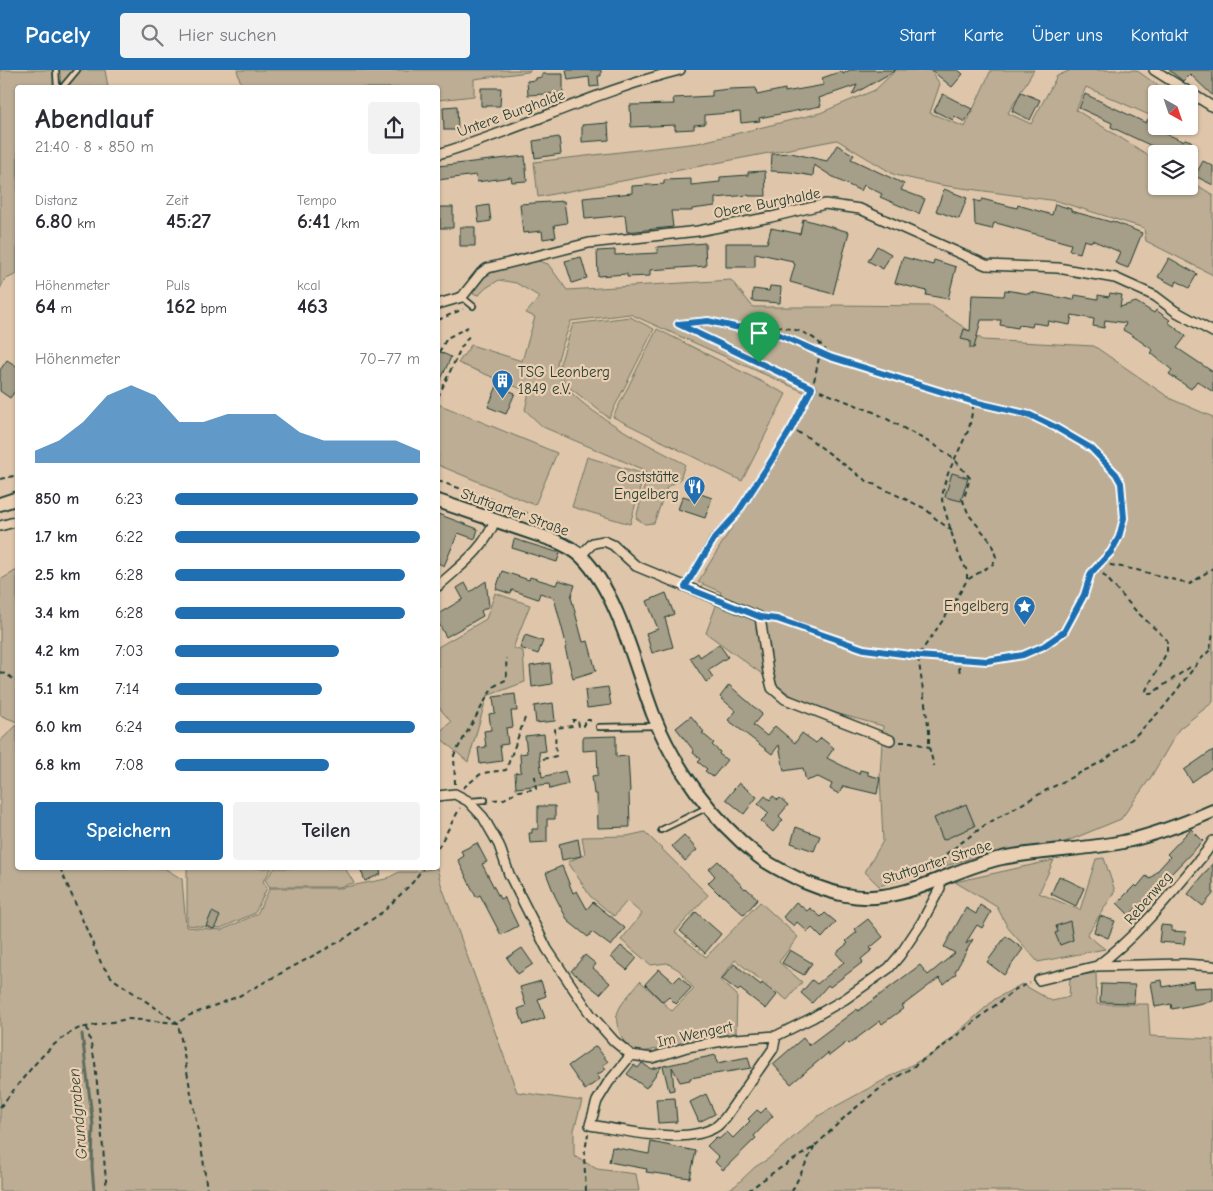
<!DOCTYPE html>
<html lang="de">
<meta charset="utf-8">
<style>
:root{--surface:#fff;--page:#f2f2f3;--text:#2b2b33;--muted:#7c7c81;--accent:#1f6fb2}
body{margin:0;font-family:"Comic Neue",sans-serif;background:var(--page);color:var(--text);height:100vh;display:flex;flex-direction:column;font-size:19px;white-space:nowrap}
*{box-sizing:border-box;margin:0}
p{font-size:16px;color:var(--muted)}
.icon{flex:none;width:28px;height:28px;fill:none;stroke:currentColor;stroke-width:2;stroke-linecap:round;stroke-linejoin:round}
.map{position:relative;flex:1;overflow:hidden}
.panel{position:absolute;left:15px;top:15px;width:425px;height:785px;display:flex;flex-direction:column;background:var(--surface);border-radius:5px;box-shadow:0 1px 4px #0004}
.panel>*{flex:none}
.needle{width:32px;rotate:140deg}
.controls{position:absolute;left:1148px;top:15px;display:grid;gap:10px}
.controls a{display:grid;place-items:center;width:50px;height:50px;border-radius:5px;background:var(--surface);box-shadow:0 1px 4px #0004;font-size:25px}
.pin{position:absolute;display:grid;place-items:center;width:42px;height:42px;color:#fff;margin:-51px -21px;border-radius:50% 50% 50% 0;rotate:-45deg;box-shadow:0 0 5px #0007}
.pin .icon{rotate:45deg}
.round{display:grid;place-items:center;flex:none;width:52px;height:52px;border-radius:5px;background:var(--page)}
.head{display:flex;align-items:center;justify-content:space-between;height:85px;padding:0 20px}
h1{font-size:28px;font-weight:600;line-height:38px}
.metrics{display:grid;grid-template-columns:repeat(3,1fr);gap:8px;height:85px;padding:5px 20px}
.metrics div{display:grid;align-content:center}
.metrics b{font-size:21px;font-weight:600}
.metrics small{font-size:14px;font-weight:400}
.metrics p{font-size:14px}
.chart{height:140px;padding:10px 20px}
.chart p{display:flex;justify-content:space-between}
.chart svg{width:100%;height:90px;margin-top:5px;fill:var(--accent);opacity:.7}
.cta{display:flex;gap:10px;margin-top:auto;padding:10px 20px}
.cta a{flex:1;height:58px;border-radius:5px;background:var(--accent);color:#fff;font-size:20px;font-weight:600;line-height:58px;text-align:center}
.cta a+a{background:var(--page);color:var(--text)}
ul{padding:0 20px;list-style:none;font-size:16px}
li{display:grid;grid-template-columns:80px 60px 1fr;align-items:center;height:38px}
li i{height:12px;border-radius:6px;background:var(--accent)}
header{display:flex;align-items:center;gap:30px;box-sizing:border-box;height:70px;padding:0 25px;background:var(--accent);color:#fff}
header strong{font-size:24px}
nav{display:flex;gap:28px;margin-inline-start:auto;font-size:18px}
.search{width:350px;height:45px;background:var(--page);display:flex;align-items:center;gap:12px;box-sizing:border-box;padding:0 18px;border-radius:5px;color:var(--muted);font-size:19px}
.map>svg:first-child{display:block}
</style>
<header>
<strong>Pacely</strong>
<div class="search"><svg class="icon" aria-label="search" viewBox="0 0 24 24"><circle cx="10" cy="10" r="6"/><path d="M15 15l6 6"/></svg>Hier suchen</div>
<nav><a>Start</a><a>Karte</a><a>Über uns</a><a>Kontakt</a></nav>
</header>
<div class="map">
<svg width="1213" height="1121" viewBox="0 0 1213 1121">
<rect width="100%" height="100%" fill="#dfc6aa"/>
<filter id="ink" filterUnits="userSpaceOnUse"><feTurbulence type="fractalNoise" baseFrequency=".02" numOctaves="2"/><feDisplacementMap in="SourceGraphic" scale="10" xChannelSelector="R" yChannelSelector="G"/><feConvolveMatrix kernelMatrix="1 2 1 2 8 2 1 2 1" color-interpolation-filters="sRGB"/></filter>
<g filter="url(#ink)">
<path fill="#bcad94" stroke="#6e7564" d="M0,0H105L108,17L18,18L17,204L4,210L0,219Z
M237,0H531L528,2L474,9V26L438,30V18L242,17Z
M896,0H930L940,14L930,43L965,57L991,0H1034L1008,43L1031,54L1057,6L1071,0H1136L1170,24H1156V48L1086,17L1076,40L1156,90V116H1189V110L1213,125V205L1146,171L1144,158L1057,131L940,115L895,105L837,70L538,127L534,92L698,73L820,43L875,20Z
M539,191L548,194L567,220L731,210L753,237H831L832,235L932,236L983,270L1094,276L1171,329L1213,347V632L1179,659L1151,707L1121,749L1053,777L975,787L879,816L865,802L883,771L880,705L883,656L803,634L706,563L721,522L698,512L813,326L630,244L571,251C568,261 557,287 557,296C555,330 657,379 685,394L680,410L667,417L654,453L645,454L636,448L647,407L644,400L543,357L525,340L529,322L458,293L471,275L522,291L535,247L526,243L540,227L516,213L499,210L486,218L479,225L473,224L479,208L498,199Z
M630,247L654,259L609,348L565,314L559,297L573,254Z
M657,259L786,324L742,411L613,347Z
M438,334L557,383L535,435L438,395Z
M587,387L644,404L630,454L572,437Z
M17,500V652L0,645V510Z
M495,523L530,535L513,578L523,581L525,612L487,626L468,692L438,666V663L451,652L438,636V577L486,549Z
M17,655L18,798H164L182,809L186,857L222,860L257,844L270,818H340L386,809L399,802H415L437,798L441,814L517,1022L582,1031L574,1060V1086L597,1099L636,1104L639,1121H0V671Z
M645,762L708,825L675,862L706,887L760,832L798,867L779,892L802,912L787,930L735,890L720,910L737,925L736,963L642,982L629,981C608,943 615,943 640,911L672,941L694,919L679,900L667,893L651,895L621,870L642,844L627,831L614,846L590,826L568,792L585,784L582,767L627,766Z
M1104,788L1115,821L1087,865L1105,879L1038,892L1008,858L997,837L955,812L1054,790L1039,823L1080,840L1096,789Z
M187,798H272L263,811L267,818L255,843L221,858L187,855Z
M275,798H345L354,813L339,817H270L265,810Z
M1096,903L1097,934H1148L1150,966L1213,969V1121H725L735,1116L755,1097L768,1089L818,1046L937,981L995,929L1022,914L1052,931L1069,927L1070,907Z"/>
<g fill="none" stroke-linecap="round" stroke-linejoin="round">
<path stroke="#616c5d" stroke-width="3" d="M82,964L93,1055L92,1097L94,1121"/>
</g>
<path fill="#a59e88" stroke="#1f3d34" d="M566,0H601V6H598L599,16L590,17L589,7L568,10Z
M850,0H896L852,25L857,15L819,28L821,36L759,48L760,51L741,53L740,42L705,45V54L694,55V59L675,60V55L631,57L630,35L674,34L673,28L712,26V21L729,19L756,18L757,25L785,19V22L824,15L822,8L842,1L843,4Z
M931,0H958L963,4L952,17Z
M1169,0H1213V26L1190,4L1183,11Z
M542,4H563V23L528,25L527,11L536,10V8L542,7Z
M481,18H501L500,36H481Z
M1021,22L1040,30L1030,50L1012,41Z
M943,24L972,39L965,52L954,46L953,50L934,41Z
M1085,24L1146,53L1148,49L1156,52V56H1166L1164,63L1183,71L1185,69L1191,71L1192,75L1197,77L1194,84H1169L1111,57L1112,53L1079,38Z
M457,36L458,60H444L443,37Z
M608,53L609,70L582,72V55Z
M559,67L561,84L535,88L533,71Z
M837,75L854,85L851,89L904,114L901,120L925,129L919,144L880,127L882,124L864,115L861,121L838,110L814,95L813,106L790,102L771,101L772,84L791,83L827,91Z
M525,86L527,111L512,112L511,107L477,112L476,105L438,110V96Z
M1203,91L1213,96V115L1195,106Z
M765,101L766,126H749V125L715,128V136L692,139V141H671L673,157L627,162L625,145L585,149L583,128L632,123V116L664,114V110L691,109V115L720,112V107L748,105V102Z
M944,119L967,128L959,149L936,141Z
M982,129L1017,138L1018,135L1052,145L1055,134L1071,139V141L1111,152L1112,151L1142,163L1128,198L1115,193L1120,182L1092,170L1091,172L1084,170L1080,183L1069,180L1071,174L1000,154L994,153L992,159L975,155L974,130L980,132Z
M564,131L567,153L554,155L556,167L543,169L542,161L523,163L520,134Z
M489,135L491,151L479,153L477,137Z
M440,137H453V158H440Z
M803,149L849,162L833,224L790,212L795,194L792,193L793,191L755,183V197H726V173H767L771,158L800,164Z
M460,157H475V176H460Z
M705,173L706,196L650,200V206L627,207V204L598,206L597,181L615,180V185L658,183L657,177Z
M877,176L891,184L883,199L868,191Z
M581,187L587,208L572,213L565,191Z
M903,187L933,195L934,190L956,197L948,229L926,225L927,221L895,213Z
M1169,188L1197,204L1189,218L1177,211L1175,216L1158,207Z
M770,216L781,217L780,233L752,231L753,219L769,221Z
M1005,220L1030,224V222L1074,230L1075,225L1098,229V225L1109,227L1110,223L1122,225L1120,237L1136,232L1154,243L1156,240L1170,250L1168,252L1186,266L1177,278L1213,302V322L1197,311L1191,319L1169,304L1172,300L1151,283L1153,280L1130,264L1123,260L1126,253L1105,250L1104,258L1093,256L1094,249L1072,245L1070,255L1048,251L1047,255L1033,253L1032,257L1019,255L1018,258L1000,255L1001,250H981L974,278H970V271L961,269L964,259L970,261L972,225L1004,226Z
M438,281L451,287L438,316Z
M7,290L18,297V317L10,328L0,321V300Z
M497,316L515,323L506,344L488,337Z
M952,403L968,408L961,431L945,427Z
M698,423L712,428L705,448L678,439L683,426L696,430Z
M438,444L478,459L475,469L458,463L444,496L438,493Z
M514,469L560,483L557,492L512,478Z
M502,501L529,510L530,507L556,515L558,510L575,515L571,527L583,572L588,571L596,601L573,608L565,578L567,577L554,528L540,523L538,529L512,520L511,524L496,519Z
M486,511L489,536L481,541L483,546L446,567L438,552V544L463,529L457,518L465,513L470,522Z
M666,523L674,544L665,548L673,577L652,583L646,563L658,559L647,531Z
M525,565L543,571L538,584L520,578Z
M719,574L728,587L708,600L713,607L706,612L690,588L698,583L700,587Z
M550,593L552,614L532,617L530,596Z
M729,615L762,644L753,655L767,666L775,656L795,673L802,663L816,673L821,668L834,678L827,688L859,704L860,700L868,702V705L880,708L877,724L843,716L839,724L830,719L832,714L818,707L806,711L803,698L784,701L779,675L772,684L728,650L736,641L720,627Z
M608,617L611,635L587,638L585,620Z
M515,624L517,641H511L513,657L506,658L508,674L500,675L502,691L480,694L478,678L486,677L484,661L491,660L489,644L495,643L493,627Z
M553,633L555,651L536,653L534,636Z
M691,646L704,662L702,663L714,673L712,675L720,682L719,684L727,690L713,707L705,701L707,699L698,692L701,689L693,683L694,681L676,658Z
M544,664L546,681L539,682L542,707L565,701L568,714L550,719L549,714L516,718L515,703L521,702L520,684L527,683L525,666Z
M616,666V687L628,686L630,721L629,722L630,757L598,758L597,724H594L592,706L598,705L597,680L583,681V667Z
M1213,680V697L1192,712L1184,700Z
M739,713L757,727L744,744L726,729Z
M765,726L770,730L773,726L778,730L780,728L788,735L779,746L783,750L773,762L761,751L769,743L758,734Z
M966,734L975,756L943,770L934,748Z
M538,736H555V749H547V772L530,773L529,763H532V759H538Z
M796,757L820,766L814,781L791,773Z
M1191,759L1203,771L1169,806L1171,807L1160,819L1159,817L1129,845L1117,833L1135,815L1137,817L1146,806L1150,809L1170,787L1167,784Z
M684,765L697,780L685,791L672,776Z
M578,769L581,786L562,790L559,774Z
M477,773L487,792L482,794L500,829L504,827L518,856L501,865L480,825L476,827L458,790L464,786L461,781Z
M718,791L745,819L746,818L758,829L744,845L720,823L719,824L708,813L715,806L709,799Z
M1213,793V824L1203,836L1188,824Z
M562,796L573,823L577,821L587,839L593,832L625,858L611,876L592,862L588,867L568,851L555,826L546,803Z
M360,798H379L381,804L365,811Z
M1059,806L1084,818L1076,836L1051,824Z
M796,832L807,841L810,838L821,847L825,843L836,852L822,868L812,858L808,862L797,852L794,856L783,847Z
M980,835L991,842L982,858L977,855L970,866L966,874L973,869L955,902L956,904L944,914L939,908L902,936L904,938L882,954L880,951L849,974L847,972L829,986L828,983L791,1014L773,994L803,968L809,975L857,939L858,941L920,895L928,905L955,883L944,877L966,838L976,844Z
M212,842L220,846L214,859L206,856Z
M696,842L721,864L705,883L680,861Z
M1100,846L1115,851L1108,868L1094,862Z
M868,849L883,867L870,878L872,880L861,889L863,892L830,917L828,915L812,933L801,923L812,910L817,914L844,892L836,883L848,873L846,871L857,862L855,859Z
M1070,851L1073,870L1060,875L1055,863L1058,862L1056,856Z
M1161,855L1172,856V861L1186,862L1184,874L1159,872Z
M1006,866L1023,879L1004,905L987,892Z
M621,876L637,888L627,900L611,887Z
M522,878L533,894L518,904L507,888Z
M790,880L812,893L804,905L782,893Z
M585,885L596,894L593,898L610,913L600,924L571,901Z
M734,894L761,915L762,913L777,925L766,939L740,919L738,921L722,909Z
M659,899L674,912L680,906L691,918L676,934L669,927L663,932L645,914Z
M1162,910L1163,917L1193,911L1194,918L1213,917V931L1172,939L1171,934L1155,937L1151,912Z
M541,911L546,926L538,929L545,948L524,955L518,939L526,936L520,917Z
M1101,914L1135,915L1134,933L1100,932Z
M596,976L608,992L603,995L606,999L597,1005L600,1009L585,1020L568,996Z
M716,985L717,993L748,987L751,998L690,1008V1010L680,1012L672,997L674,1020L669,1021L663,996Z
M642,993L651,999L662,996L646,1018L627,1004L634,995L638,998Z
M706,1024L715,1044L699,1052L690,1032Z
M675,1028L677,1052L658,1053L656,1029Z
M766,1038L773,1046L754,1066L756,1068L723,1100L715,1092L719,1087L707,1076L716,1067L719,1069L727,1062L733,1068L750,1051L748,1049L757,1040L761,1043Z
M651,1072L696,1081L690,1108L646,1102L647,1099L609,1092L612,1077L649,1084Z"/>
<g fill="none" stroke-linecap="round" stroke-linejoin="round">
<defs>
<path id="lane" d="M56,0L57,18
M62,18L77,0
M462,227L473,236
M678,254L708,251L735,257L754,258
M686,516L713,469L736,445L768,396L791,359L813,318
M599,657L657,656
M470,731L485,730
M661,760L708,737"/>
<path id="street" d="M1154,0L1213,37
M438,84C520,60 596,21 680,0
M438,234L462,227L481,203L488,198L589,173L698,161L771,147L825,134L860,139L986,195L1058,198L1115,208L1155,226L1175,241L1213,262
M0,456L18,451
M581,485L593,473L604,471L613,475L636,496L760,547L768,602L772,618L785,629L890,670
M438,516C459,497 485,479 495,450
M438,726L455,724L468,731L483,747L499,775L509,804L547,879L591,945L614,971L631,985L652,988L687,977L735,969L776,966L812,948L845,929L889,898L900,885L922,852L940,818V808
M1097,896C1139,865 1172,822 1206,782L1213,771
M1039,910L1097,896L1183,894L1213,896
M631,985L608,1013L597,1031L590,1055C622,1060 688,1076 717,1056C720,1054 722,1051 725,1048L773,979L776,966"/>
<path id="secondary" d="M438,431L553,470C563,474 574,479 582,487C618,523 635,597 653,644C674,698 713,750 758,786C772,797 790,805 807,813C832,823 856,830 883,826C923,821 962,796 1002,788C1042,780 1083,780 1123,772C1154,765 1183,754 1213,741
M0,434L18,428"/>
</defs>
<use href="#lane" stroke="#1f3d34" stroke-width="8"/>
<use href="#street" stroke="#1f3d34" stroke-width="12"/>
<use href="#secondary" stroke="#1f3d34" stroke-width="16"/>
<path stroke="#1f3d34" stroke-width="2" stroke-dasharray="5 4" stroke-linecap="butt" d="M438,250L463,239
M761,257L775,256
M762,259L777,263L830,287L974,332L1030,345L1055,357L1091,378L1116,404L1121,413L1124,448L1119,467L1111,482L1091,503L1084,525L1064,562L1044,576L1023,585L987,591L918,586L863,579L777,549L770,548
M691,261L807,315
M777,263L775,256C800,260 817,264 830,287
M439,282L447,268L468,257
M814,311L820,283V273
M820,321L876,343L936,376L954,389L970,408L963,431L969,445L991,472L996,487L993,494L967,510L952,537L918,586L929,661V677L934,696
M438,327L461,278L469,266
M797,362L806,366L865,410L926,439L935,448L952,461
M0,409L18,405
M438,411C482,426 527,440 568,463
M1101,493L1137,500L1190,514L1213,498
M1097,497L1136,541L1167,570V582L1146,620L1147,624H1151L1190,597L1194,598
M967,509V501L956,478L942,430L944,415L949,401L969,359L974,332
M1210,579L1213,564
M958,588L960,605
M0,602L9,606L18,613
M900,672H911L929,677
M543,689L556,686L555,658L573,656V650H578L579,656H584V650H590V655
M455,714L454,685L493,617L507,609L506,588
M463,718L482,703L506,700L525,648
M493,730L504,729L518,721L536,719L535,706
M438,778L460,738
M60,798L102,895L113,909L178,953L203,1088L207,1121
M939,798L938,790L985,755L1045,721L1105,690L1133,668L1163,638L1200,590L1213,577
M87,957L95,992L107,1121
M0,1037C22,1011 48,971 80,958L128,949L178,953L188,946L239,926L344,869L384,841L413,812L423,798
M586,1121L584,1086L588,1064
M748,1121L771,1104L814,1077L848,1044L882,1017L937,981L1016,919L1030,913
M792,1121L814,1077"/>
<use href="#lane" stroke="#ebcfb2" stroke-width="4.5"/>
<use href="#street" stroke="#ebcfb2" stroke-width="9"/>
<use href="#secondary" stroke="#ebcfb2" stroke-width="12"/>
</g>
</g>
<g fill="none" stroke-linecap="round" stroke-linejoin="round" filter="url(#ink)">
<defs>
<path id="route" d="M708,251L735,257L768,260L830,287L974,332L1030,345L1055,357L1091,378L1116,404L1121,413L1124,448L1119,467L1111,482L1091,503L1084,525L1064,562L1044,576L1023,585L987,591L918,586L864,579L777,549L760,547L685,517L714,469L736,445L768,396L791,359L812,318L678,254Z"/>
</defs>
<use href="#route" stroke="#fff" stroke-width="10"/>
<use href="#route" stroke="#1f6fb2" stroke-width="6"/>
</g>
<defs>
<symbol id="building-pin" viewBox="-11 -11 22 30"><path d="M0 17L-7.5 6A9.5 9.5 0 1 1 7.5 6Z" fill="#1f6fb2" stroke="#ebcfb2"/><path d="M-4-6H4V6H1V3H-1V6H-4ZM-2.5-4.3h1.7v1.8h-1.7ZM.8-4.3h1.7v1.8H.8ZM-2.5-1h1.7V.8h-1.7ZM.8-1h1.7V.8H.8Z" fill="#fff"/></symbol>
<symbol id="restaurant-pin" viewBox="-11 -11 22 30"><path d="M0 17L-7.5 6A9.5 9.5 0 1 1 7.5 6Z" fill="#1f6fb2" stroke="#ebcfb2"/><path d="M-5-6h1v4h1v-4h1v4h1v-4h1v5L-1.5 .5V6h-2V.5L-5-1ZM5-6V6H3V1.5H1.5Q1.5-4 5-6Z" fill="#fff"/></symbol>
<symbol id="sight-pin" viewBox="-11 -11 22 30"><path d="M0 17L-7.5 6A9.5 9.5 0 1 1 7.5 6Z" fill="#1f6fb2" stroke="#ebcfb2"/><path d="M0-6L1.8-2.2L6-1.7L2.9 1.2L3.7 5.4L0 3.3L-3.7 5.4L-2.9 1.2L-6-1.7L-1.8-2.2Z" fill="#fff"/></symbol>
</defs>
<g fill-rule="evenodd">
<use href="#building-pin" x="490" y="298" width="25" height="34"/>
<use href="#restaurant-pin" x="682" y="404" width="25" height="34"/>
<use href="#sight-pin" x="1012" y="524" width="25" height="34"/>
</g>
<g text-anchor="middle" stroke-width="4.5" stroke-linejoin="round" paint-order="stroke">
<g font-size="15" fill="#1f3d34" stroke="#ebcfb2">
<text transform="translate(511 43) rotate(-20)" y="5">Untere Burghalde</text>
<text transform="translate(767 133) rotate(-11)" y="5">Obere Burghalde</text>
<text transform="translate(515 442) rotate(20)" y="5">Stuttgarter Straße</text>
<text transform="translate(937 792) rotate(-18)" y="5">Stuttgarter Straße</text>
<text transform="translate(1148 828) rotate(-49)" y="5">Rebenweg</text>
<text transform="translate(695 964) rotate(-12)" y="5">Im Wengert</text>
</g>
<g font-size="15" fill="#1f3d34" stroke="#ebcfb2" text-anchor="end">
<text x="518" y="307" text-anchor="start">TSG Leonberg<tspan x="518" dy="17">1849 e.V.</tspan></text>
<text x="679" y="412">Gaststätte<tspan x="679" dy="17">Engelberg</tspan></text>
<text x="1009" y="541">Engelberg</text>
</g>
<g font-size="16" font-style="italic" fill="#30493e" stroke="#ebcfb2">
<text transform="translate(77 1044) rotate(-95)" y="6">Grundgraben</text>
</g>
</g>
</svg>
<div class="controls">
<a><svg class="needle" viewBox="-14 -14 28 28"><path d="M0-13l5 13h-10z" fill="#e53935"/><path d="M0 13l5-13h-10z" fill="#7c7c81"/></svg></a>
<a><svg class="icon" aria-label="layers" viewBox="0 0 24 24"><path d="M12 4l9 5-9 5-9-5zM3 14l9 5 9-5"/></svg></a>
</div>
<div class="pin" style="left:759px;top:293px;background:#1e9e55"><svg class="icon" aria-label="arrive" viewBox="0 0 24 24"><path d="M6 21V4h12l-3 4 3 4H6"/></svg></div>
<section class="panel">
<div class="head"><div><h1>Abendlauf</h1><p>21:40 · 8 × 850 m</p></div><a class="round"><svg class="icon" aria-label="share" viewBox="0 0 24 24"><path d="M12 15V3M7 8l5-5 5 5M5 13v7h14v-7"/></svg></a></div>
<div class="metrics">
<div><p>Distanz</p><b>6.80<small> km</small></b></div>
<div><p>Zeit</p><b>45:27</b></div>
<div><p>Tempo</p><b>6:41<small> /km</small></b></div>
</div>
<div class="metrics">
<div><p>Höhenmeter</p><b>64<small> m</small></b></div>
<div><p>Puls</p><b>162<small> bpm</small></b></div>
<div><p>kcal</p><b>463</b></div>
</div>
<div class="chart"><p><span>Höhenmeter</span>70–77 m</p>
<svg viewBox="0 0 160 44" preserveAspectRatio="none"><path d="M0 44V38L10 33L20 24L30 11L40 6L50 11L60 24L70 24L80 20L90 20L100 20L110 29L120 33L130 33L140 33L150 33L160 38V44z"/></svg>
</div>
<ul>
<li><b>850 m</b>6:23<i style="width:99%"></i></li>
<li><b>1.7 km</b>6:22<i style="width:100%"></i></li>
<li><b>2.5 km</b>6:28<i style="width:94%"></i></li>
<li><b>3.4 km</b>6:28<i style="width:94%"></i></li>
<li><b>4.2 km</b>7:03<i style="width:67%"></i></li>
<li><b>5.1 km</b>7:14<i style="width:60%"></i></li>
<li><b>6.0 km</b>6:24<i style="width:98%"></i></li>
<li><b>6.8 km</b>7:08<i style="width:63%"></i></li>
</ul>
<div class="cta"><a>Speichern</a><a>Teilen</a></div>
</section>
</div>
